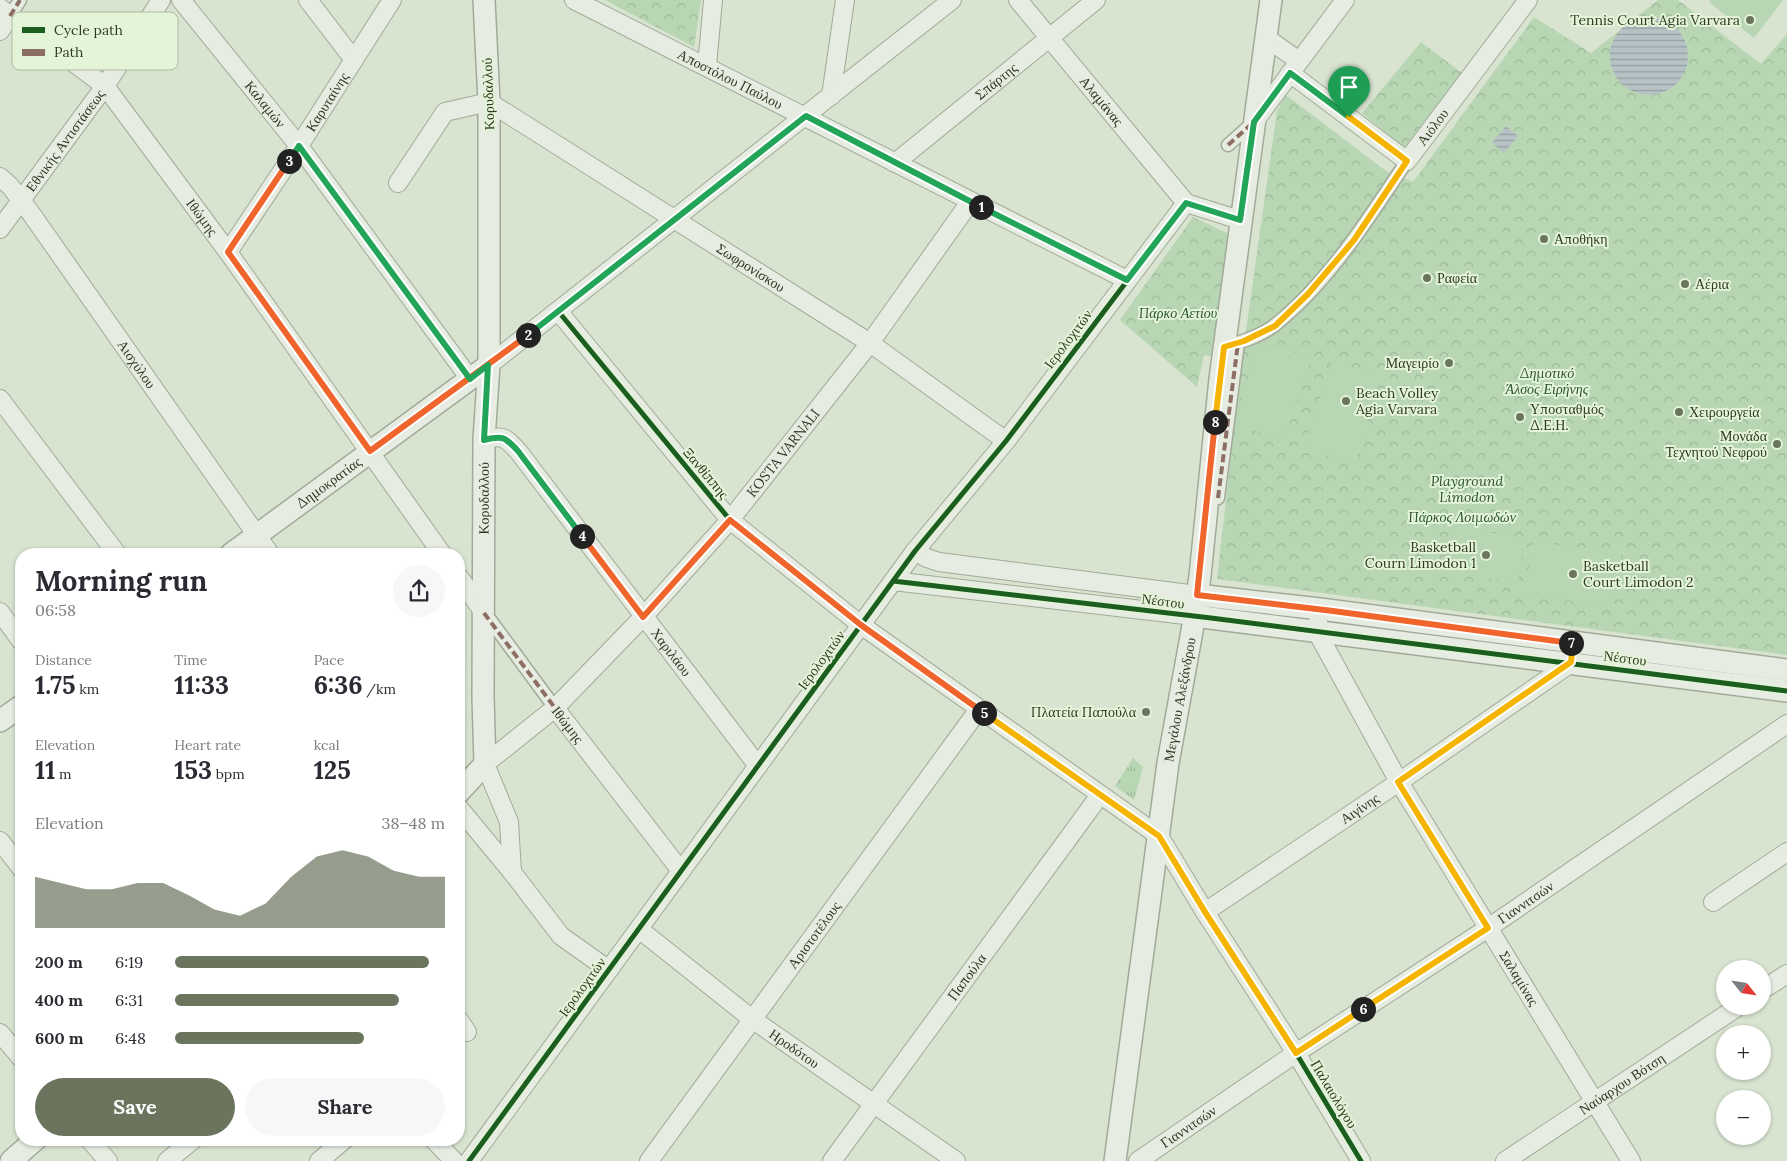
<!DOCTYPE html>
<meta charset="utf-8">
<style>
:root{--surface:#fff;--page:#f7f7f7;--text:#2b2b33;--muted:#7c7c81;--accent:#6b755e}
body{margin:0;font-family:Lora,serif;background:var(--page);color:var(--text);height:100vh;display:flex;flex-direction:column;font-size:19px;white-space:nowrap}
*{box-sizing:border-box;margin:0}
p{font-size:16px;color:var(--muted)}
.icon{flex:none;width:28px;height:28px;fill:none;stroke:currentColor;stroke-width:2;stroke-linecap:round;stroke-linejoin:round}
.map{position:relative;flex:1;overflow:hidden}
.details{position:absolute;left:15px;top:548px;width:450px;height:598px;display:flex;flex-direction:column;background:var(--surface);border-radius:20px;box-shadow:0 1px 4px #0004}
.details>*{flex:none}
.needle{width:32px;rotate:120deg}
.controls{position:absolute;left:1716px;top:960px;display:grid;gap:10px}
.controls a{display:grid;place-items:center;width:55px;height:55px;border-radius:50%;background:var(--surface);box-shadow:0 1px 4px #0004;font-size:25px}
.pin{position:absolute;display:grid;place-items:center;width:42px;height:42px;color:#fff;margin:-51px -21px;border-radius:50% 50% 50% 0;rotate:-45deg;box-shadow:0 0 5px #0007}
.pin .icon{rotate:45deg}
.km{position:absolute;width:25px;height:25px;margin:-12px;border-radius:50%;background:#222;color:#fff;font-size:14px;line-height:25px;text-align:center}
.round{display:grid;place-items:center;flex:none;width:52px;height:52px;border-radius:26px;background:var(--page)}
.headline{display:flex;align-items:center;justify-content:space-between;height:85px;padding:0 20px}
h1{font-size:28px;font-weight:700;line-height:38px}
.metrics{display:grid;grid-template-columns:repeat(3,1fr);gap:8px;height:85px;padding:5px 20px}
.metrics div{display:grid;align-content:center}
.metrics b{font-size:25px;font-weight:700}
.metrics small{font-size:14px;font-weight:400}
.metrics p{font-size:14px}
.chart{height:140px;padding:10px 20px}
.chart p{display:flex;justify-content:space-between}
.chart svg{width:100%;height:90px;margin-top:5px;fill:var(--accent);opacity:.7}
.action{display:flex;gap:10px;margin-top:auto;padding:10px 20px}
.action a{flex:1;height:58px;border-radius:30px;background:var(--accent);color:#fff;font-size:20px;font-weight:700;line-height:58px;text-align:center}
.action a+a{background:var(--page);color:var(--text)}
ul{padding:0 20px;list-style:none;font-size:16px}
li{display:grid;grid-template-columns:80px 60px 1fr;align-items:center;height:38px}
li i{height:12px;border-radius:6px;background:var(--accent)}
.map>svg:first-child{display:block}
</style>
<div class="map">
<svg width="1787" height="1161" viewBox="0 0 1787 1161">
<defs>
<pattern id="grass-tufts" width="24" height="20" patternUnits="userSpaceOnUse" patternTransform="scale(1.25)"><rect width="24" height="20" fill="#b8d6b4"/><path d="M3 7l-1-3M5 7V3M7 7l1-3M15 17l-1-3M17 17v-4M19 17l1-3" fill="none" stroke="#9eb89a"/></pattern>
<pattern id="forest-crowns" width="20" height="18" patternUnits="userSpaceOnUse" patternTransform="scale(1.25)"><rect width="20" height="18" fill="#b8d6b4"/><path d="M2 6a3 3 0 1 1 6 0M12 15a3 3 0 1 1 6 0" fill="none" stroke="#9eb89a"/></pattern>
<pattern id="water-rules" width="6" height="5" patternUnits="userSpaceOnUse" patternTransform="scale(1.25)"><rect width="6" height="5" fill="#b7c2c6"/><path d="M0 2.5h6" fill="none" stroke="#959fa0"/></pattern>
</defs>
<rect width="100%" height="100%" fill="#d8e4d0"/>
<path fill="url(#grass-tufts)" d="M1133,758L1143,767L1134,800L1115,786Z"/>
<path fill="url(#forest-crowns)" d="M605,0H701L694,47Z
M1658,0H1678L1761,64L1787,34V655L1217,579L1242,359L1277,111L1286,95L1386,171L1413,182L1534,17L1591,53Z
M1421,42L1462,73L1404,148L1362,113Z
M1193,217L1231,235L1216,357L1204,355L1197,387L1120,320Z"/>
<path fill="#b8d6b4" d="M1710,0H1783L1754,38L1709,2Z
M1260,341L1311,358L1284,440L1233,424Z
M1332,361L1381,377L1354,463L1304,447Z
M1454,527L1525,538L1518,583L1447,573Z
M1533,541L1621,554L1613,607L1525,594Z"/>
<path fill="url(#water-rules)" d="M1610 56a39 39 0 1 1 78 0a39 39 0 1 1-78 0Z
M1506,126L1518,136L1504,153L1492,143Z"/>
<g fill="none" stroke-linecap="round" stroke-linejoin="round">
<defs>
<path id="pedestrian" d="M10,16L20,0
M1228,145L1254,122
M1224,347C1241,342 1262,336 1276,324C1330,281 1369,217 1407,161
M1218,498L1238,343
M485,613L555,708"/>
<g id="minor">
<path id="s1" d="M181,0L299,146L470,379"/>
<path d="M308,0L354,60"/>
<path id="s2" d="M574,0L1127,280"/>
<path id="s3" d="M1018,0L1186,203"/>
<path id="s4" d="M0,8L105,86L228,252L442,554"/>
<path d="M0,31L10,16"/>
<path d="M1265,37L1299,61"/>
<path d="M707,66L713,0"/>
<path id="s5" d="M1290,73L1407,161L1528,0"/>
<path d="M831,96L845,0"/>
<path d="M1254,122L1345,0"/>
<path id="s6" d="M895,163L1096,0"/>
<path id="s7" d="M0,177L10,186L30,212L270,554"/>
<path id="s8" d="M398,183L445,112L489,102L870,343L1006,441"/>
<path id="s9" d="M0,229L105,86L161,0"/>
<path id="s10" d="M228,252L299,146L392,0"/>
<path d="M558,311L730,520L861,625L1159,836L1205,912L1296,1053L1361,1161"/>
<path d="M489,365L952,0"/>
<path d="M0,399L117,554"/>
<path id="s11" d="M484,439C503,435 505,437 518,451L758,766"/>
<path d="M915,551L927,558L939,562L1197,595"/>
<path d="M459,577L484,613"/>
<path d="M893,581L1194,616"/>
<path d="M0,612L21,641"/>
<path id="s12" d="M1318,622L1317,632L1399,782L1631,1161"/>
<path id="s13" d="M555,708L681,871"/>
<path d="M459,808L512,872L561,936L609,970"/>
<path d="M0,841L21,868"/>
<path id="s14" d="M512,872L509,822L485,764L555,708L643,617L730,520L870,343L970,202"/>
<path d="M1713,902L1787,852"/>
<path id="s15" d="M1205,912L1399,782L1571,663V656"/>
<path id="s16" d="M639,929L752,1019L956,1161"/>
<path d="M1762,990L1787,974"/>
<path d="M459,1020L467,1032"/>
<path d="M0,1033L21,1058"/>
<path d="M89,1139L108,1161"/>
<path d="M433,1139L454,1161"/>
<path d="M167,1161L194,1139"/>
<path d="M319,1161L345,1139"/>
<path d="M469,1161L915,551L1006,441L1186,203L1240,220"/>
<path id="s17" d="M649,1161L979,709"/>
<path id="s18" d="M832,1161L1100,795"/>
<path id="s19" d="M1138,1161L1296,1053L1488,928L1787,724"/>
<path id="s20" d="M1505,1161L1739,1006"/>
</g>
<g id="tertiary">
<path id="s21" d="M231,554L489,365"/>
<path d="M1197,595L1320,609L1787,670"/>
<path d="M1194,616L1787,691"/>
<path d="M0,721L21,706"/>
<path id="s22" d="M459,792L485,764L483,697L484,439L489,365V102L484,0"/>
<path d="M11,1161L36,1139"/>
<path id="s23" d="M1115,1161L1168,763L1192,631L1200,576L1220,379L1271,0"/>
</g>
</defs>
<use href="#pedestrian" stroke="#a1aa98" stroke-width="15"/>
<use href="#minor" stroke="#a1aa98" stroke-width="20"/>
<use href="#tertiary" stroke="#a1aa98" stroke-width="24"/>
<use href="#pedestrian" stroke="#e6ece1" stroke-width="12"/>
<use href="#minor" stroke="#e6ece1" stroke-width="18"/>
<use href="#tertiary" stroke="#e6ece1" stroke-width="21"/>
<path stroke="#8d6e63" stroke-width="4" stroke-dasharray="8 4" stroke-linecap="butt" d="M10,16L20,0
M1228,145L1254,122
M1224,347C1241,342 1262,336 1276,324C1330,281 1369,217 1407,161
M1218,498L1238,343
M484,613L555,708"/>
<defs>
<path id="cycleway" d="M558,311L730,520L861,625L1159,836L1205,912L1296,1053L1361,1161
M893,581L1211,618L1787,691
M469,1161L915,551L1006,441L1186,203L1240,220"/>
</defs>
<use href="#cycleway" stroke="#e3f4d8" stroke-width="8"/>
<use href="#cycleway" stroke="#1b5e20" stroke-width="5"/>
</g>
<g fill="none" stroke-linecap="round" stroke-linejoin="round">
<defs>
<path id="split-1" d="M981,207L1127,280L1186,203L1240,220L1254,122L1290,73L1349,117"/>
<path id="split-2" d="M528,335L806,116L981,207"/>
<path id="split-3" d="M289,161L228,252L370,451L528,335"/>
<path id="split-4" d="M289,161L299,146L470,379L488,365L484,440C503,435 505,437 518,451L582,536"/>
<path id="split-5" d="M582,536L643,617L730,520L861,625L984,713"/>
<path id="split-6" d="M984,713L1159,836L1205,912L1296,1053L1363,1009"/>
<path id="split-7" d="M1363,1009L1488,928L1398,782L1571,662L1573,643H1571"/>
<path id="split-8" d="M1215,422L1197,595L1333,611L1571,643"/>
<path id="split-9" d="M1215,422L1224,347L1244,341L1275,326L1308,294L1354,240L1407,161L1349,117"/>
</defs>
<use href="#split-1" stroke="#fff" stroke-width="10"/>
<use href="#split-2" stroke="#fff" stroke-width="10"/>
<use href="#split-3" stroke="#fff" stroke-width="10"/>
<use href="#split-4" stroke="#fff" stroke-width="10"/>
<use href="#split-5" stroke="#fff" stroke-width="10"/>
<use href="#split-6" stroke="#fff" stroke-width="10"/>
<use href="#split-7" stroke="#fff" stroke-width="10"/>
<use href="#split-8" stroke="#fff" stroke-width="10"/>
<use href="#split-9" stroke="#fff" stroke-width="10"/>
<use href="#split-1" stroke="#22a559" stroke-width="6"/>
<use href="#split-2" stroke="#22a559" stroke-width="6"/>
<use href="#split-3" stroke="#f0652b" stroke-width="6"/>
<use href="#split-4" stroke="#22a559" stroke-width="6"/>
<use href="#split-5" stroke="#f0652b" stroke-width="6"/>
<use href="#split-6" stroke="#f5b400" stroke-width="6"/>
<use href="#split-7" stroke="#f5b400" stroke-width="6"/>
<use href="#split-8" stroke="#f0652b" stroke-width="6"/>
<use href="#split-9" stroke="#f5b400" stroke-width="6"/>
</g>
<g fill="#6b755e" stroke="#e3f4d8" stroke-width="2">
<circle cx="1750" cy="20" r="5"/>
<circle cx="1544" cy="239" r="5"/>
<circle cx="1427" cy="278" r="5"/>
<circle cx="1685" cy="284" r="5"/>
<circle cx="1449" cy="363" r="5"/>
<circle cx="1346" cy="401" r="5"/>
<circle cx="1679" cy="412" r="5"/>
<circle cx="1520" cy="417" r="5"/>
<circle cx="1777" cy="444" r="5"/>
<circle cx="1486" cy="555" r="5"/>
<circle cx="1573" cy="574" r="5"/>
<circle cx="1146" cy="712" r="5"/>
</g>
<g text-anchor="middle" stroke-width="4" stroke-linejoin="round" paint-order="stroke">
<g font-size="14" fill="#303921" stroke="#e3f4d8" text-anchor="start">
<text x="1740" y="25" text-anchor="end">Tennis Court Agia Varvara</text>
<text x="1554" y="244">Αποθήκη</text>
<text x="1437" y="283">Ραφεία</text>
<text x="1695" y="289">Αέρια</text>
<text x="1439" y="368" text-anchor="end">Μαγειρίο</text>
<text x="1356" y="398">Beach Volley<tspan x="1356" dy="16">Agia Varvara</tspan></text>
<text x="1530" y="414">Υποσταθμός<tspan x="1530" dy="16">Δ.Ε.Η.</tspan></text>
<text x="1689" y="417">Χειρουργεία</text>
<text x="1767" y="441" text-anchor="end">Μονάδα<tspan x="1767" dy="16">Τεχνητού Νεφρού</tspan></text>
<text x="1476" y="552" text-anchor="end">Basketball<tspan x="1476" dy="16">Courn Limodon 1</tspan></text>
<text x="1583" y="571">Basketball<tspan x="1583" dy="16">Court Limodon 2</tspan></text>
<text x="1136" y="717" text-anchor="end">Πλατεία Παπούλα</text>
</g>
<g font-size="14" fill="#303921" stroke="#e3f4d8">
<text dy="5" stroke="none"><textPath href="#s2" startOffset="175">Αποστόλου Παύλου</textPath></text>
<text dy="5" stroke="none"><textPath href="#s6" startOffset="130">Σπάρτης</textPath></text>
<text transform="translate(488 94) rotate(-92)" y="5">Κορυδαλλού</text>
<text dy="5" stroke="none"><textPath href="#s10" startOffset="180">Καρυταίνης</textPath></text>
<text dy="5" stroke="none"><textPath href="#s3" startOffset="131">Αλαμάνας</textPath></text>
<text dy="5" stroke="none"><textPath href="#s1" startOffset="134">Καλαμών</textPath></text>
<text dy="5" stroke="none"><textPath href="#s5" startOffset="189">Αιόλου</textPath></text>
<text dy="5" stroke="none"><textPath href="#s9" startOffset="110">Εθνικής Αντιστάσεως</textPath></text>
<text dy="5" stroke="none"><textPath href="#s4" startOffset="294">Ιθώμης</textPath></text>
<text dy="5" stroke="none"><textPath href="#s8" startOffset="440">Σωφρονίσκου</textPath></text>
<text transform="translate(1068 339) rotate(-53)" y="5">Ιερολοχιτών</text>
<text dy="5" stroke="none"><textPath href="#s7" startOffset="232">Αισχύλου</textPath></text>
<text dy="5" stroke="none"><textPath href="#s14" startOffset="545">KOSTA VARNALI</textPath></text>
<text transform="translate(706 473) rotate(50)" y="5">Ξανθίππης</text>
<text dy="5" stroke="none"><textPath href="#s21" startOffset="121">Δημοκρατίας</textPath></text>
<text dy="5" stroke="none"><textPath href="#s22" startOffset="304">Κορυδαλλού</textPath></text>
<text transform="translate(1163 601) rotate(7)" y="5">Νέστου</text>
<text dy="5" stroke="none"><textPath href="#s11" startOffset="292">Χαριλάου</textPath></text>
<text transform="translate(1625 658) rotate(7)" y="5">Νέστου</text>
<text transform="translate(821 660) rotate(-54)" y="5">Ιερολοχιτών</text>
<text dy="5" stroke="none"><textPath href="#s23" startOffset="466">Μεγάλου Αλεξάνδρου</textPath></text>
<text dy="5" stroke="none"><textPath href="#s13" startOffset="21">Ιθώμης</textPath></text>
<text dy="5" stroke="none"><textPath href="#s15" startOffset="186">Αιγίνης</textPath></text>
<text dy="5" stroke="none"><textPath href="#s19" startOffset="466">Γιαννιτσών</textPath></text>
<text dy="5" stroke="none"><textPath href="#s17" startOffset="280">Αριστοτέλους</textPath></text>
<text dy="5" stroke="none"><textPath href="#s18" startOffset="228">Παπούλα</textPath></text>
<text dy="5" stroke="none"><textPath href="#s12" startOffset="411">Σαλαμίνας</textPath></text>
<text transform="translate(582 987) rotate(-54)" y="5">Ιερολοχιτών</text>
<text dy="5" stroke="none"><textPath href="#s16" startOffset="196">Ηροδότου</textPath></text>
<text dy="5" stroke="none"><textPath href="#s20" startOffset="140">Ναύαρχου Βότση</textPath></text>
<text transform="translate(1334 1094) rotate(59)" y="5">Παλαιολόγου</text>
<text dy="5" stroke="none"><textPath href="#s19" startOffset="61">Γιαννιτσών</textPath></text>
</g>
<g font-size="14" font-style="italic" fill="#29542f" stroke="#e3f4d8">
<text x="1178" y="318">Πάρκο Αετίου</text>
<text x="1547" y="378">Δημοτικό<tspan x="1547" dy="16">Άλσος Ειρήνης</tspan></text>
<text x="1467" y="486">Playground<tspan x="1467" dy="16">Limodon</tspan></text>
<text x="1462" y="522">Πάρκος Λοιμωδών</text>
</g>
</g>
<rect x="12" y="12" width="166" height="58" rx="8" fill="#e3f4d8" stroke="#adbca1" stroke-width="1"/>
<rect x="22" y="27" width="23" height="6" fill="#1b5e20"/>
<rect x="22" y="49" width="23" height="7" fill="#8d6e63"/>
<g font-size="14" fill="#303921">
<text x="54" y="35">Cycle path</text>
<text x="54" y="57">Path</text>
</g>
</svg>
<div class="controls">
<a><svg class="needle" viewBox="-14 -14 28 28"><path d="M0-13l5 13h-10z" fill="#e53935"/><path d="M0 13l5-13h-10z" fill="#7c7c81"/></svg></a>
<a>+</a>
<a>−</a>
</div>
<div class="pin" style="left:1349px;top:117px;background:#1e9e55"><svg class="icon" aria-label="arrive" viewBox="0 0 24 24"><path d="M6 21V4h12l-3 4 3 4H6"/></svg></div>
<b class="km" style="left:981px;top:207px">1</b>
<b class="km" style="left:528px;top:335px">2</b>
<b class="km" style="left:289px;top:161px">3</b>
<b class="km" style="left:582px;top:536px">4</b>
<b class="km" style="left:984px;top:713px">5</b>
<b class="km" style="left:1363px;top:1009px">6</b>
<b class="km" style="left:1571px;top:643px">7</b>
<b class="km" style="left:1215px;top:422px">8</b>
<section class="details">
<div class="headline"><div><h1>Morning run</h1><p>06:58</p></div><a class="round"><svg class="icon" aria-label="share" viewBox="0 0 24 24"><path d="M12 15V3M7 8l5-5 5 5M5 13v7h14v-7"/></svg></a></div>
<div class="metrics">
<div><p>Distance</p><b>1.75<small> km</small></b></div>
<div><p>Time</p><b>11:33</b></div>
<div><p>Pace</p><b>6:36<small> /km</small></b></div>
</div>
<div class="metrics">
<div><p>Elevation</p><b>11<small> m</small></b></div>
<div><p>Heart rate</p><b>153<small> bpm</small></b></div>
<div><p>kcal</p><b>125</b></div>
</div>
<div class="chart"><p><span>Elevation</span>38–48 m</p>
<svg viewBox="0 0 160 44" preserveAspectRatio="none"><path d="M0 44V19L10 22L20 25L30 25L40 22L50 22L60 28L70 35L80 38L90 32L100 19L110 9L120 6L130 9L140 16L150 19L160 19V44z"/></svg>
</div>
<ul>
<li><b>200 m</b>6:19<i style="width:94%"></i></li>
<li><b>400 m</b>6:31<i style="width:83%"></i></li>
<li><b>600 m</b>6:48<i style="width:70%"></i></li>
</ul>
<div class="action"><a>Save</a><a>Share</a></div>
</section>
</div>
